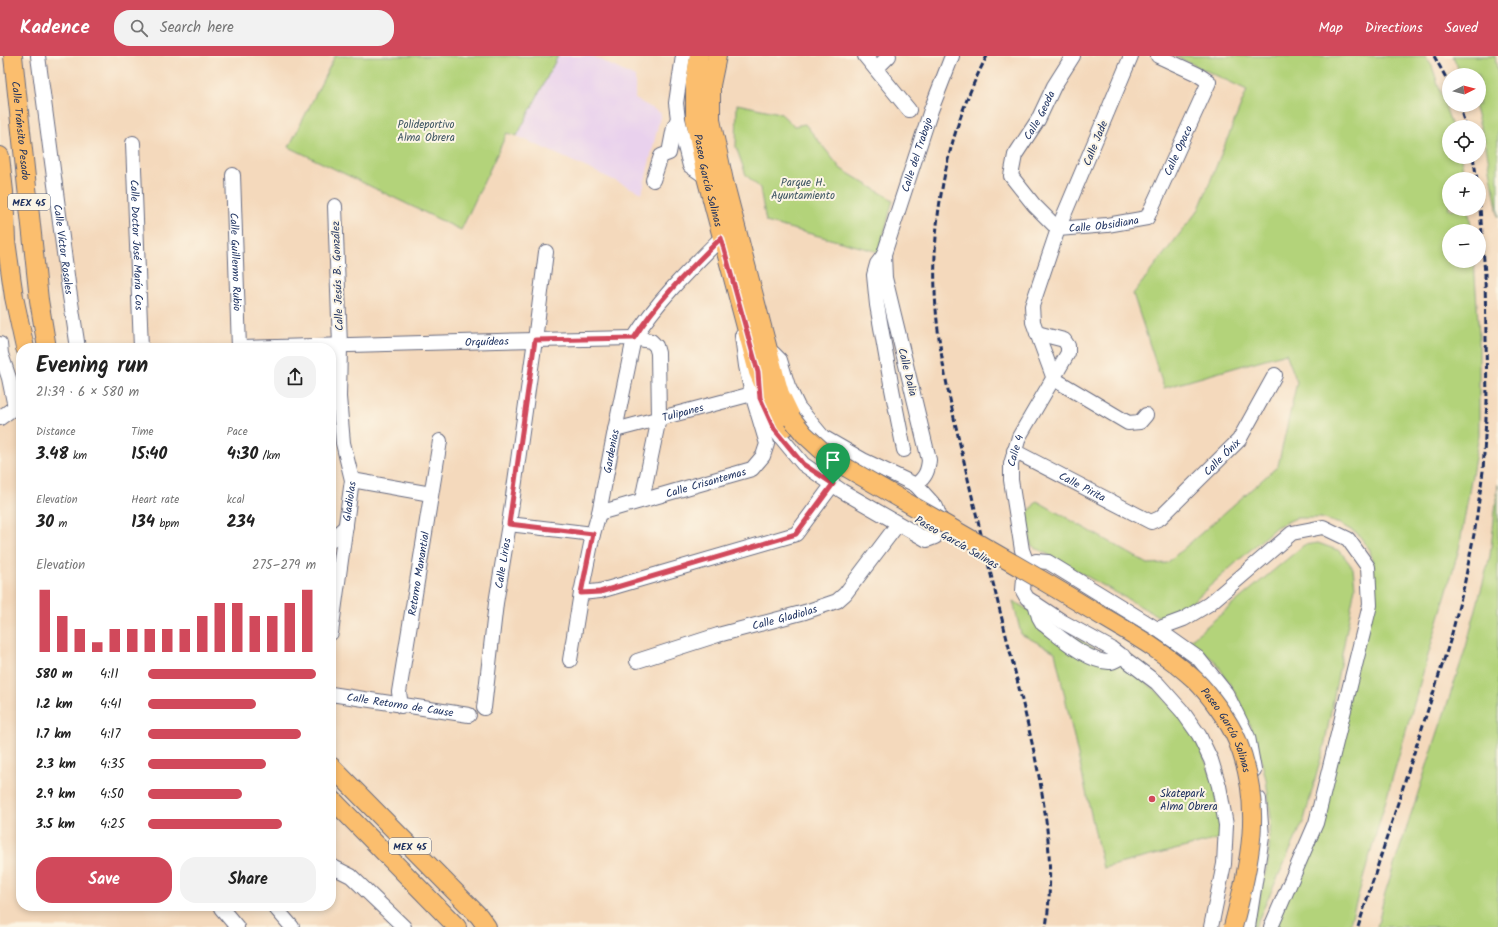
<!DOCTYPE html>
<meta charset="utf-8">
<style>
:root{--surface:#fff;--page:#f2f2f2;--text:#222;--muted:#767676;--accent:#d1495b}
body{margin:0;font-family:Kalam,sans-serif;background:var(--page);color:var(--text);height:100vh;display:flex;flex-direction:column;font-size:15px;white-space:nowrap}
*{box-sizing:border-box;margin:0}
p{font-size:13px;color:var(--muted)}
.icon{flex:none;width:22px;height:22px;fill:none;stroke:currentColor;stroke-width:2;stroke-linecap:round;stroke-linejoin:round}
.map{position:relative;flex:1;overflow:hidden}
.panel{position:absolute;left:16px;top:287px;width:320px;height:568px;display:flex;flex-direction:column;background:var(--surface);border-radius:16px;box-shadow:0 2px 6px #0003}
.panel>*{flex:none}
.needle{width:26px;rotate:84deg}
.buttons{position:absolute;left:1442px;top:12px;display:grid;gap:8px}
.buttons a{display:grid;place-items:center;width:44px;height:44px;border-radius:50%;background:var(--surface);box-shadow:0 2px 6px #0003;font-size:20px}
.pin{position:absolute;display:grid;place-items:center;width:34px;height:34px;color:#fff;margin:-41px -17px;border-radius:50% 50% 50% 0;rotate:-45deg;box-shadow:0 0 4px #0007}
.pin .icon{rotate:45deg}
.round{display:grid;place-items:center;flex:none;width:42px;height:42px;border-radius:16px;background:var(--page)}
.summary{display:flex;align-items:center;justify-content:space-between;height:68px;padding:0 20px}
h1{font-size:22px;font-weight:700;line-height:30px}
.figures{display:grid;grid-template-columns:repeat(3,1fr);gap:6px;height:68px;padding:4px 20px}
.figures div{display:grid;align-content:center}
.figures b{font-size:17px;font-weight:700}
.figures small{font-size:11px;font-weight:400}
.figures p{font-size:11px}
.chart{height:112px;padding:8px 20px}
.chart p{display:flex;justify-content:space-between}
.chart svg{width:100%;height:72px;margin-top:4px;stroke:var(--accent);stroke-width:6}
.action{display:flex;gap:8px;margin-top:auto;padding:8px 20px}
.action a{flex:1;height:46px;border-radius:16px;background:var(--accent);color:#fff;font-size:16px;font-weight:700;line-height:46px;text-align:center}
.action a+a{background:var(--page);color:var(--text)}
ul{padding:0 20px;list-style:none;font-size:13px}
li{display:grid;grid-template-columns:64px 48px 1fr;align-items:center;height:30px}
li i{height:10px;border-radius:5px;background:var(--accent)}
header{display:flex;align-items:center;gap:24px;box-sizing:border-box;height:56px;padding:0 20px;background:var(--accent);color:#fff}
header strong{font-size:19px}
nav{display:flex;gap:22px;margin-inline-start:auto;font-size:14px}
.search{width:280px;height:36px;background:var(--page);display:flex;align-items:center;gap:10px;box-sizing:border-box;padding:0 14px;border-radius:16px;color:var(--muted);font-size:15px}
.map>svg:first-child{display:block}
</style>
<header>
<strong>Kadence</strong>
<div class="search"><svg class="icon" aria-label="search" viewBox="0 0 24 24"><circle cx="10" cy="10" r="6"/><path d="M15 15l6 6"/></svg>Search here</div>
<nav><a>Map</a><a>Directions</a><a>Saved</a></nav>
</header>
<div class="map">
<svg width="1498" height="871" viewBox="0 0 1498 871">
<rect width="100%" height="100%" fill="#fcf5e5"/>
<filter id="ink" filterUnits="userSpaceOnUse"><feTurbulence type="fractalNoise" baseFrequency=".025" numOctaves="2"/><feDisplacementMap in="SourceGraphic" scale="8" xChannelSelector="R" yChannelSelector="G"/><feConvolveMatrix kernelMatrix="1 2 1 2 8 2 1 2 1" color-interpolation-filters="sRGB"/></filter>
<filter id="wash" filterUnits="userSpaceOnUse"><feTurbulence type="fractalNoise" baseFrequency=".012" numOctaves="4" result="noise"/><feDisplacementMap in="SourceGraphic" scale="16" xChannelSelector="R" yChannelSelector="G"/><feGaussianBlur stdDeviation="0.9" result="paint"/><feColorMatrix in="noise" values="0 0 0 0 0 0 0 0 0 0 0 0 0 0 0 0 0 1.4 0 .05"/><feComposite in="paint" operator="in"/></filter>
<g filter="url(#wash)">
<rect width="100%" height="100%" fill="#f4d9bc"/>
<path fill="#e9d1ed" d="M558,0H592L635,21V43L661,57L642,137L517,80Z"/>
<path fill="#b3d37a" stroke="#67816c" d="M335,0H558L517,80L507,77L461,174L289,91Z
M1175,0H1425L1432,10L1452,71H1449V101H1461L1464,123H1449V153H1468L1472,175H1449V205H1474L1479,280V379L1459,493L1349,871H1273L1325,757L1374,515L1370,494L1358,478L1340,468L1321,462H1296L1276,471L1192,546L1163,563L1031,489L1027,458L1037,445L1148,508L1167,507L1278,410L1297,326L1286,297L1164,332L1133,238L1199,153L1247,34Z
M1453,0H1495L1498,19V161L1497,152L1486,90L1474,49H1479V19H1461Z
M737,48L780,57L794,70L805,68L841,113L893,144L879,196L766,166L760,132L746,119L736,91Z
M1498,428V871H1377L1385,837L1466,591L1490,500Z
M1318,487L1340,495L1353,512L1355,531L1324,691L1304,764L1255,871H1252L1268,806L1271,762L1266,723L1257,687L1237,640L1216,606L1189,585L1304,489Z
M1013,545L1125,610L1157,635L1184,664L1201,693L1215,730L1222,782L1103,812L1055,596L1021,578Z"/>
</g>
<g filter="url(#ink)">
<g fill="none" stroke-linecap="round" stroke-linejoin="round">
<defs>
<g id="minor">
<path id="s1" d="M38,0L68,227L78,292"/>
<path d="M683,0L676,47L678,63L690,110L706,121"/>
<path d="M865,0L909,54"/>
<path d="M1131,0L1058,173L1032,250L1033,266L1054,323L1128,367L1140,366L1146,359"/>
<path d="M876,13L889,0"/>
<path id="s2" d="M133,87L141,292"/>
<path id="s3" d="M233,119L239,292"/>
<path d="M653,124L661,100L669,97L674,71L678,63"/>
<path id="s4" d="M1058,173L1107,169L1147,162L1209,26L1197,18L1158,0"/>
<path id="s5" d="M1058,173L1034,149L1011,120L1015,99L1038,64L1054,30L1073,0"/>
<path d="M883,200L877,208L874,219L877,249L892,333L904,394"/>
<path d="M0,288L1,298L9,322L15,351"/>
<path id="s6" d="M241,292L535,284L634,282L651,285L656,290L658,297L659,362L642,444"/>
<path d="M761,345L774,373L803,408L842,435L927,484L935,481L941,464L936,451L916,429L863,404L823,381L798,351L788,330L780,304L773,297"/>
<path d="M0,362L15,351L21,344"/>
<path id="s7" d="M615,374L752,338"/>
<path id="s8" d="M1014,395L1151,466L1160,462L1239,384L1275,319"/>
<path d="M352,424L431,438"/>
<path id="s9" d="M916,429C925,421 928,416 929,404L885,222L884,198L931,54L952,0"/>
<path id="s10" d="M599,457L752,413L763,400L767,388L752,338L746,310L742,280"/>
<path d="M509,468L593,478"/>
<path d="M331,484L346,470"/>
<path id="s11" d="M1028,510L1022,494L1011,424V408L1019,381L1068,297V290L1064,284L1037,277"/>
<path d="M581,537L600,535L796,478L833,428"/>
<path d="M1035,547L1039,561L1043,568C1059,580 1090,608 1111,606C1115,605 1119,602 1123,600"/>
<path d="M1157,573L1184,563L1209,548L1292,477L1323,471L1348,483L1368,511L1370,549L1316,767L1271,871"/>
<path id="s12" d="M331,577L352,424L343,387L339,341L340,290L335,150"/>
<path id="s13" d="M570,604L581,537L593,478L599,457L615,374L634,282C657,245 690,213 721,182"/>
<path id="s14" d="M637,605L718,579L805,556L837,545L845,538L898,468"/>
<path id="s15" d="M331,638L469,659"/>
<path id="s16" d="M401,650L399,636L440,385"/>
<path id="s17" d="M484,652L496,547L509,468L535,284L546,196"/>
<path d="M331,810L351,820L404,871"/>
<path d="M274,850L292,871"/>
<path d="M221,852L237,871"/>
<path d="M1211,871L1224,808L1226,769L1219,730L1211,704L1199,679L1182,655L1157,627L1112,593L1063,566L1027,542L1023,535L1024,522L1028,510L1036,505L1048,506L1157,573L1198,602L1226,637L1248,681L1254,714"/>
<path d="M1248,871L1262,781L1259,743"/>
</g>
<g id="major">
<path id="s18" d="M13,0L39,244L47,292"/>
<path id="s19" d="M699,0L695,27V62L706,121L758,316L776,357L785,371"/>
<path d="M717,0L711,29V64L724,125L776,324L780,338L792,363"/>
<path d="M0,100L4,136L6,185L14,241L25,292"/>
<path d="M331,710L479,860L487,871"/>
<path d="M331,742L457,871"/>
</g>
</defs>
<use href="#minor" stroke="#676a7f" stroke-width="16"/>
<use href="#major" stroke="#676a7f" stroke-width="20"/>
<use href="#minor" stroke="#fff" stroke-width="14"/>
<use href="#major" stroke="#fbbe6e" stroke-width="18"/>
<path stroke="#1b2f5e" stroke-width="3" stroke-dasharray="6 3" stroke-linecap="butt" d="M987,0C943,83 927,181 938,274C944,324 957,374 968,423C984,493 1002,562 1019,632C1038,710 1058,791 1046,871
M1434,0L1449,27
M1459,49L1466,71
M1473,101L1477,123
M1358,871L1450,585L1464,530L1475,473L1483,415L1487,345L1485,218L1479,138"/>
<defs>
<g id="major-bridge">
<path id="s20" d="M792,363L804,378L830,402C915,452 1001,499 1085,550C1123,573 1163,594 1195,624C1209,638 1229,665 1237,684C1264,750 1250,805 1233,871"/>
</g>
</defs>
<use href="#major-bridge" stroke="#676a7f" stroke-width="20" stroke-linecap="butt"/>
<use href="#major-bridge" stroke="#fbbe6e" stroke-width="18"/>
</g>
</g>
<g fill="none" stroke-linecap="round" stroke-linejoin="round" filter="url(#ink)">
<defs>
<path id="route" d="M721,182L758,316L760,342L774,373L803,408L833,428L796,478L600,536L581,537L593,478L509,468L535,284L634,282C657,245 690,213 721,182Z"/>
</defs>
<use href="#route" stroke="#fff" stroke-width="8"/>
<use href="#route" stroke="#d1495b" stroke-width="5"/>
</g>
<circle fill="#d1495b" stroke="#fcf5e5" stroke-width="1.5" cx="1152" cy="743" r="4"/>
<g text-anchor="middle" stroke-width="4" stroke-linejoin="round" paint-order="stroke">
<g fill="#fcf5e5" stroke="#5e6a86" stroke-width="1">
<rect x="8" y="138" width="42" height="16" rx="3"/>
<rect x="389" y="782" width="42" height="16" rx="3"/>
</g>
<g font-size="10" font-weight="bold" fill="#1b2f5e">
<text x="29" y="150">MEX 45</text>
<text x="410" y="794">MEX 45</text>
</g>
<g font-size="11" fill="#1b2f5e" stroke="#fcf5e5">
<text dy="4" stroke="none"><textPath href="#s5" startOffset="139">Calle Geoda</textPath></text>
<text dy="4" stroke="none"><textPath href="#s18" startOffset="75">Calle Tránsito Pesado</textPath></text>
<text transform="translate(1095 87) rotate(-68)" y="4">Calle Jade</text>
<text dy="4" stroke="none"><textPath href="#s4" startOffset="164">Calle Opaco</textPath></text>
<text dy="4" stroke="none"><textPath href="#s9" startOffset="345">Calle del Trabajo</textPath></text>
<text dy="4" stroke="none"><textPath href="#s19" startOffset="126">Paseo García Salinas</textPath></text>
<text dy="4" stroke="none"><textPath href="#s4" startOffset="46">Calle Obsidiana</textPath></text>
<text dy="4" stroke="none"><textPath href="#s2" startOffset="102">Calle Doctor José María Cos</textPath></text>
<text dy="4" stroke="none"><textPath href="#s1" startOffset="195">Calle Víctor Rosales</textPath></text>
<text dy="4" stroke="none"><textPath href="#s3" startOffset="87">Calle Guillermo Rubio</textPath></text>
<text transform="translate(337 220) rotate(-92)" y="4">Calle Jesús B. González</text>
<text dy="4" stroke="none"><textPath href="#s6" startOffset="246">Orquídeas</textPath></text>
<text transform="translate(908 316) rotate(76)" y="4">Calle Dalia</text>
<text dy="4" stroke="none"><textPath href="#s7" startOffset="70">Tulipanes</textPath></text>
<text dy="4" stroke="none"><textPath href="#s13" startOffset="213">Gardenias</textPath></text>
<text dy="4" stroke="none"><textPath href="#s11" startOffset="118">Calle 4</textPath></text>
<text dy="4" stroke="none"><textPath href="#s8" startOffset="251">Calle Ónix</textPath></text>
<text dy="4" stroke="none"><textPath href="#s10" startOffset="111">Calle Crisantemas</textPath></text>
<text dy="4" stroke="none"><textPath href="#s8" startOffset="77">Calle Pirita</textPath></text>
<text dy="4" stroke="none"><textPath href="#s12" startOffset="133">Gladiolas</textPath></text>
<text transform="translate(957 486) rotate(30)" y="4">Paseo García Salinas</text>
<text dy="4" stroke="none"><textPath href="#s17" startOffset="146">Calle Lirios</textPath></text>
<text dy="4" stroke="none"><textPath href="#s16" startOffset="134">Retorno Manantial</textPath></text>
<text dy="4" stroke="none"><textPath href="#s14" startOffset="154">Calle Gladiolas</textPath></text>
<text dy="4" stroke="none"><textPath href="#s15" startOffset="70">Calle Retorno de Cause</textPath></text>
<text dy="4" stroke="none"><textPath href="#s20" startOffset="542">Paseo García Salinas</textPath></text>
</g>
<g font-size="11" fill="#415865" stroke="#fcf5e5">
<text x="426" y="72">Polideportivo<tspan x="426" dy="13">Alma Obrera</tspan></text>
<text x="803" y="130">Parque H.<tspan x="803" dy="13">Ayuntamiento</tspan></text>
</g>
<g font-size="11" fill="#1b2f5e" stroke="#fcf5e5" text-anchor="start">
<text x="1160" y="741">Skatepark<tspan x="1160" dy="13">Alma Obrera</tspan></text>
</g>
</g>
</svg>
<div class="buttons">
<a><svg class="needle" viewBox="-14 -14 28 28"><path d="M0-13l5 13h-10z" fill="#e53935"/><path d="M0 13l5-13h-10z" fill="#767676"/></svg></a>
<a><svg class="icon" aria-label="locate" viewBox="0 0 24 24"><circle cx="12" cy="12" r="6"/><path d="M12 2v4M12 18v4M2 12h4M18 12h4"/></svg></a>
<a>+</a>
<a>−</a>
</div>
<div class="pin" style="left:833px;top:428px;background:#1e9e55"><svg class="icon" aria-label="arrive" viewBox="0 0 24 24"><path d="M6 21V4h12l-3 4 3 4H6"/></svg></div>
<section class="panel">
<div class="summary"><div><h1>Evening run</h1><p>21:39 · 6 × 580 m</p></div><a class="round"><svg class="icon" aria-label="share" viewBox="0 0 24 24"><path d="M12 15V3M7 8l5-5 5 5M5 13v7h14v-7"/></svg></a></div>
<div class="figures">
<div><p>Distance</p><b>3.48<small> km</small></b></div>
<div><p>Time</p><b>15:40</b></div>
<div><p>Pace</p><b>4:30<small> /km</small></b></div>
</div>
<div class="figures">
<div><p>Elevation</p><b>30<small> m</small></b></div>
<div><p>Heart rate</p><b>134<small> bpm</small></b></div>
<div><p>kcal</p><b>234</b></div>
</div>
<div class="chart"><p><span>Elevation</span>275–279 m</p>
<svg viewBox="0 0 160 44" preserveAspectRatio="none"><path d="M5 44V6M15 44V22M25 44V30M35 44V38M45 44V30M55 44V30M65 44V30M75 44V30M85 44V30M95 44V22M105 44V14M115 44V14M125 44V22M135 44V22M145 44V14M155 44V6"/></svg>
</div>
<ul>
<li><b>580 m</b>4:11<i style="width:100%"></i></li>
<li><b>1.2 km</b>4:41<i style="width:64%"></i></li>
<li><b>1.7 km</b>4:17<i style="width:91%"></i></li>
<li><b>2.3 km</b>4:35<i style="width:70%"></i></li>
<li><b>2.9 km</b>4:50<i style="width:56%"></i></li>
<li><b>3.5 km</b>4:25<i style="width:80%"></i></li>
</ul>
<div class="action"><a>Save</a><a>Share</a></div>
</section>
</div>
